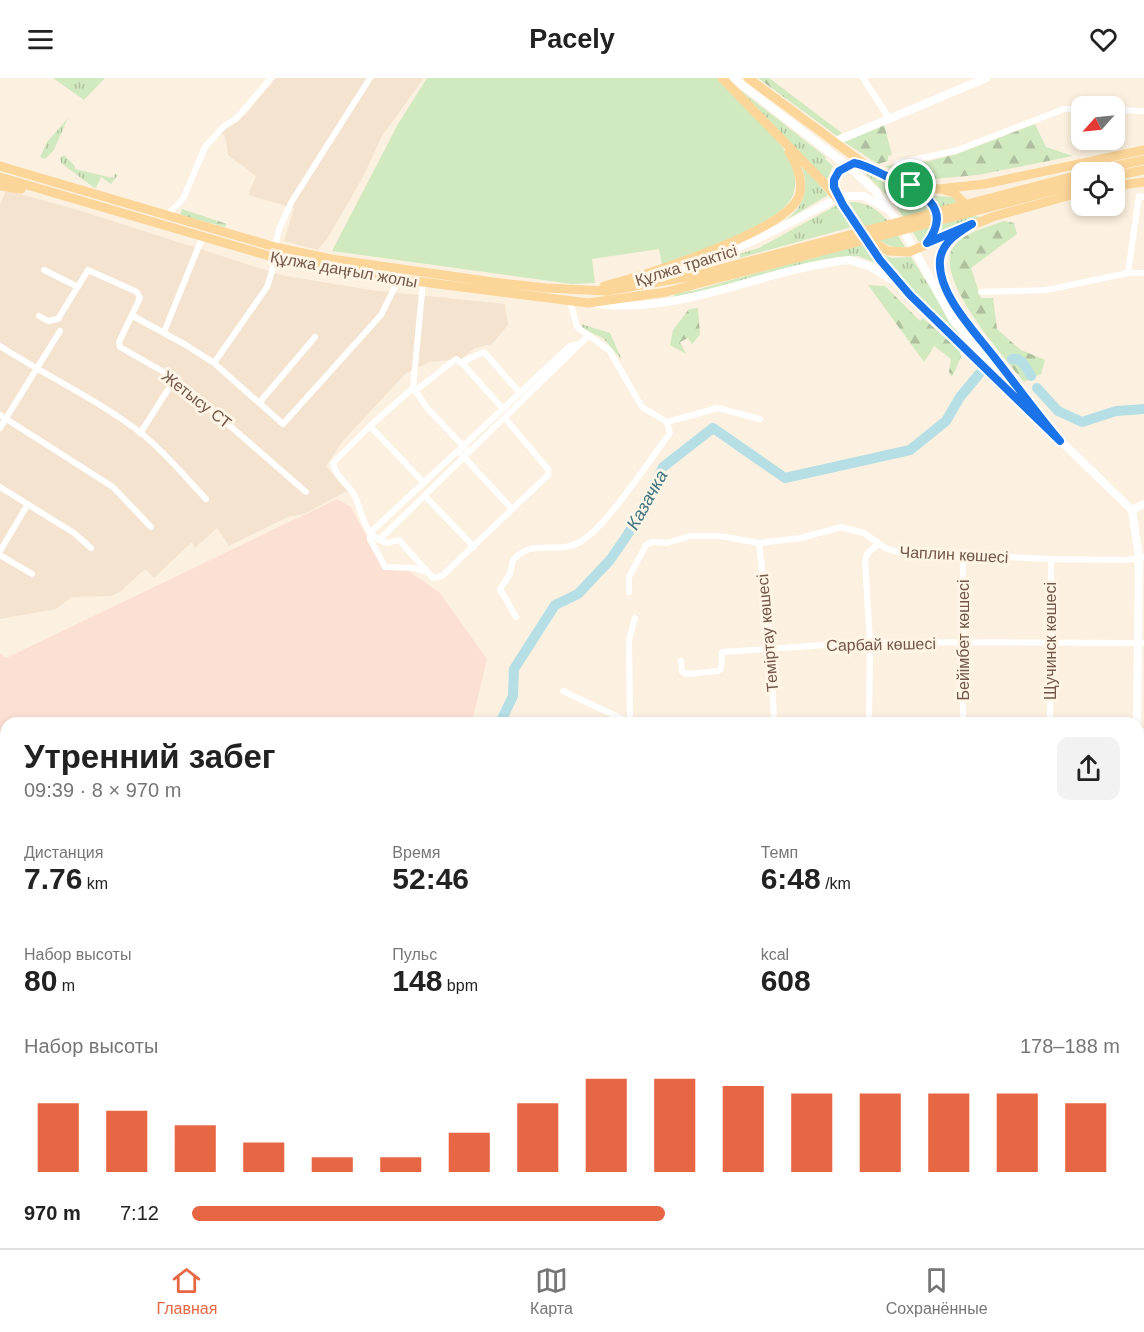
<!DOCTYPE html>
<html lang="ru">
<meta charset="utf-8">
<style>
:root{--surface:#fff;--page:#f2f2f2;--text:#222;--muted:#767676;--line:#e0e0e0;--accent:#e76744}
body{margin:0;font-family:Helvetica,sans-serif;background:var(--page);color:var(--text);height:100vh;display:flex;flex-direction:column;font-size:22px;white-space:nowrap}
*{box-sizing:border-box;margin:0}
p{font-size:20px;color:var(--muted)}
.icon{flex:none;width:33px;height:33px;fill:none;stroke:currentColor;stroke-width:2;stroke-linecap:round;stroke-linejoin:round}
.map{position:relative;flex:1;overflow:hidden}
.side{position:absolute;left:0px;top:639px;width:1144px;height:531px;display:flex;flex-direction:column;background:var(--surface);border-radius:18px 18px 0 0;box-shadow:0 3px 9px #0003}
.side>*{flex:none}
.needle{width:39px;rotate:243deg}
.buttons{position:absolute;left:1071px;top:18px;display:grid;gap:12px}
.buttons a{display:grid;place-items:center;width:54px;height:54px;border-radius:12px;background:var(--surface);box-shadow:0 3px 9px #0003;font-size:30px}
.pin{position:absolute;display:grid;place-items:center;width:51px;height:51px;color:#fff;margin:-26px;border:3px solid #fff;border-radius:50%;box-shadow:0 2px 6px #0007}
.round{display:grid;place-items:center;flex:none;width:63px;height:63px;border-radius:12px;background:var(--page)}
.head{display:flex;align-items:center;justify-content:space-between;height:102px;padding:0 24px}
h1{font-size:33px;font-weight:700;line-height:45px}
.metrics{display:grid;grid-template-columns:repeat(3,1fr);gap:9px;height:102px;padding:6px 24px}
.metrics div{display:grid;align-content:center}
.metrics b{font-size:30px;font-weight:700}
.metrics small{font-size:16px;font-weight:400}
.metrics p{font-size:16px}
.chart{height:168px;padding:12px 24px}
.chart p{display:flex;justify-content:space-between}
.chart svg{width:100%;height:108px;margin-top:6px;stroke:var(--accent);stroke-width:6}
ul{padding:0 24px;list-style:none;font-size:20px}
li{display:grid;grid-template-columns:96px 72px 1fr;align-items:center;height:45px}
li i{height:15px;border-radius:8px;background:var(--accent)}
header{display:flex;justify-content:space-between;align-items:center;height:78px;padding:0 24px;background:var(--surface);font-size:27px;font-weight:700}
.menu{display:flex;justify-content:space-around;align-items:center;height:84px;border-top:2px solid var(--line);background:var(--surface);font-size:16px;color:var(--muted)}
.menu a{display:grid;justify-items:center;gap:3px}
.menu .current{color:var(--accent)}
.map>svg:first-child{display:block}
</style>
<header><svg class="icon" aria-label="menu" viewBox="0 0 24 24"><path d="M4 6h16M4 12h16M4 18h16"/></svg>Pacely<svg class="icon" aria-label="heart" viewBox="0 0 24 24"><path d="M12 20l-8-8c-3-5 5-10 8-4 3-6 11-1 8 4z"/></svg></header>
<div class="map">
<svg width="1144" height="1170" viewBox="0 0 1144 1170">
<defs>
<pattern id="grass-tufts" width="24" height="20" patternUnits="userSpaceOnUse" patternTransform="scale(1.5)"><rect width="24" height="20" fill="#d1e9bf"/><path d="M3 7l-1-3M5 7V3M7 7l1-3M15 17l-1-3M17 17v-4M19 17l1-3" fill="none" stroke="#aec09d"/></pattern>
<pattern id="forest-firs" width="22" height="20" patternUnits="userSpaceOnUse" patternTransform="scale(1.5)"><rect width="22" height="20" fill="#d1e9bf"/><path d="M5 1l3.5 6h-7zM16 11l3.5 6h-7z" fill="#aec09d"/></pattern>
</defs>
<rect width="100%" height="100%" fill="#fcf1e0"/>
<path fill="#f4e3cf" d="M276,0H424L382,58L363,99L327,161L318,172L284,163L294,130L248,117L256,98L228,77L225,58L221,55L246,36Z
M6,112L81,133L281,197L370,212L505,226L508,247L492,266L475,270L461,281L430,284L406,295L342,364L326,388L347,413L304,436L288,439L229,468L217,450L195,470L192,464L154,500L145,491L120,514L111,518L72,519L56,531L0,541V127Z
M0,841L6,848V1164H323L324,1170H0Z"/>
<path fill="#fde0d4" d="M337,421L351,429L380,485L409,493L440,515L487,581L472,645H6V753L0,747V575L6,580Z"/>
<path fill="url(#grass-tufts)" d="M53,0H105L84,22Z
M738,10L826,79L825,81L833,88L827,102Z
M68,40L54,72L45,81L40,79L47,64Z
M64,77L75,88V91L113,100L115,96L118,97L111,106L101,99L96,110L93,109L61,85L60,80Z
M925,84L933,101L911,99L884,88Z
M801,86L828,117L785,143C805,127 810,111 801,86Z
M865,95L894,109L918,116L923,120L933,138L927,160L919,164L894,125Z
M934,118L955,119L973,138L982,139L941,152L943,144Z
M849,124C877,123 892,146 905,169C878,173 861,143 849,124Z
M837,127L852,149L707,189L706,186L759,170Z
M863,165L878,186L858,178L837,179L768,198L674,219L675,215L696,212Z
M881,176L892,180L911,179L963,262L910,210Z
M581,246L610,255L622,282L603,260L583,251Z"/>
<path fill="url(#forest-firs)" d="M758,0H769L842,55L837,58Z
M884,46L892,77L888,78V83L878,86L844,64Z
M1035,46L1046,69L1073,78L978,97L933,101L925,84L957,76Z
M182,131L227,146L225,149L180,137Z
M1004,143L1014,145L1017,156L971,190L981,220H993L997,251L1021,272L1045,282L1041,296L1024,304C1006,280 929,197 955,167C966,154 988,149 1004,143Z
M868,207L885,208L920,243L923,240L960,273L961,279L952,299L949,294L951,281L934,268L924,284Z
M698,230L700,257L692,266L688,260L680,264L686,276L670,267L673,252L689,231Z"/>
<path fill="#d1e9bf" d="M427,0H717C735,19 777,57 788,78C794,91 798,103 793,117C781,148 693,176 662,187L659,171L592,181L595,205L572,206L332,173L398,46Z"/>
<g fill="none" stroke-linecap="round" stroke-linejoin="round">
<path stroke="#9bcfd7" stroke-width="1.5" d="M0,995L6,997"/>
<path stroke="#b5dfe5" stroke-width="6" d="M0,842L6,849
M323,1164L332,1170"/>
<path stroke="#b5dfe5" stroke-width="10" d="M1012,281H1017L1023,285L1031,298
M1037,310L1058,333L1082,344L1116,333L1144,331
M500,645L513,618L514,591L555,527L578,516L610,482L628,456L663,389L713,350L785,400L910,372L946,343L960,319L980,295"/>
<path stroke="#fff" stroke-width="6" d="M863,0L889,40
M1114,32L1144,33
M897,85L955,73L1064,31H1082
M166,138L183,121L205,69L224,48L236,41L271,0
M275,169L279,151L292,123L370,0
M44,192L78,209
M1128,195L1139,118L1144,119
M423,204L413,310L370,348L333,385C335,397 344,403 351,412C364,428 358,455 386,465L399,462L433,500L442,498L548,397V391L505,340
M981,214L1046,212L1128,195H1144
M39,238L48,243L58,241L88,192L137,214L140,220L119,264L120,269L176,301L306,414
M133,238L186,267L214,285L283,346L381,237L399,201
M164,254L202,160
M0,268C46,298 97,321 141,355C165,374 185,399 206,421
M462,284L484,274L520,315
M214,285L267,209L276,180
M414,311L428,331L466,371
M415,313L456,281L463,286L503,331
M259,325L315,259
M0,337L113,409L151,449
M667,344L718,330L760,341
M370,348L424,405
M0,350L60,253
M140,355C153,337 162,318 176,301
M461,376L512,431
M0,409L74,455L91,470
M425,418L474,469
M371,454L570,268L580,266
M371,454L370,461L385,489L414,490L426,494
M379,462L588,258
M759,465L771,571L774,645
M0,473L28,426
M0,477L32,496
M963,478V645
M629,514V499L646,467L651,464L667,465L690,458H720L759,465L801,460L841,449L864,455L885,470L897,474L1051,481L1126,482L1144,479
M516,539L500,511L510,496L513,482C532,460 558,476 578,465C605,452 650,381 670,355L667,344L642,329L609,272L577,249L570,223
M681,583L682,594L686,596L718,593L721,591L722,574L870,564L1144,565
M563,613L631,645
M630,644L629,562L635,540
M869,645L870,564L865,483L867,476L878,466
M1050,645L1051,481
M1138,653H1144
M1138,744H1144
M0,755L6,761
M0,859L6,866
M0,879L6,887
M1138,912H1144
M1138,1163L1141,1161V1087H1144
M242,1164L245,1170
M583,1164L651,1170
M745,1166L751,1170
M482,1170L487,1164
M798,1170L800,1164
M1038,1170L1050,1167L1065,1170
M1131,1170L1137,1164"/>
<path stroke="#fff" stroke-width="8" d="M733,0L854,93L876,114L901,148L954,244L1014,311
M834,64L986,0
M846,118H864L885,130
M959,154C950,161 941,171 940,184C938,218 1009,299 1031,330
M864,158L880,182L910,217L1132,432L1139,479L1137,645
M633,203C707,188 764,159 830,124
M597,226C683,237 766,190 850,182L871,189L892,202
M1132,432L1144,426
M1138,973L1141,1087H1138
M0,1039L6,1038
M970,1170L971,1164"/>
<path stroke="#fcd598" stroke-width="9" d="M722,0L825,106L873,164L888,173L909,174L992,139L1082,114
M748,0L863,85
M0,88L275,169L331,181L493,204L546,210L607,213L693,198L1082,96
M1087,94L1144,82
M1114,98L1144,92
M0,99L276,180L399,201L588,225L666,214L1082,105
M0,108L21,111
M1114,108L1144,104
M914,109C934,121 942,144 928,163
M944,112L954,115L969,130
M838,117C830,101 837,89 854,85L911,107L939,111L985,106L1144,72
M604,208C642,198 786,154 799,118C804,103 797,87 789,74
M0,799L6,807
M0,817L6,824
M423,1164L435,1170
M453,1164L464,1170"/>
</g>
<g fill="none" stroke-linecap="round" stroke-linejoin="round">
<defs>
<path id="route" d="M854,85C865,87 874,92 884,97C912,110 957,125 927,165L972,146C959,154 942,164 940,182C937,216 976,255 995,280C1017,308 1037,336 1060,363L910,217L880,182L843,127L834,109V102L839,93Z"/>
</defs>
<use href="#route" stroke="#fff" stroke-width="12"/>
<use href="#route" stroke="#1a73e8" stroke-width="8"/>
</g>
<g text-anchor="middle" stroke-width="6" stroke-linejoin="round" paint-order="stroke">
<g font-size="16" fill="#735748" stroke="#fff5e7">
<text transform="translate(686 187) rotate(-17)" y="6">Құлжа трактісі</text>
<text transform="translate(344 191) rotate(10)" y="6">Құлжа даңғыл жолы</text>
<text transform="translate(197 321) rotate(38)" y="6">Жетысу СТ</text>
<text transform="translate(954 476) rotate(3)" y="6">Чаплин көшесі</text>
<text transform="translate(767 555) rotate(-95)" y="6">Теміртау көшесі</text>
<text transform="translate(963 562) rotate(-90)" y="6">Бейімбет көшесі</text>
<text transform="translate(1050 563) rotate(-90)" y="6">Щучинск көшесі</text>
<text transform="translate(881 566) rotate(-1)" y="6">Сарбай көшесі</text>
</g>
<g font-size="18" font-style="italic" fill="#3f7680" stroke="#fff5e7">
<text transform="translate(647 422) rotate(-61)" y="6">Казачка</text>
</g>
</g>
</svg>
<div class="buttons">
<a><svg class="needle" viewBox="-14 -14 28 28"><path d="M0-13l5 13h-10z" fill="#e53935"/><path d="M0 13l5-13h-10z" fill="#767676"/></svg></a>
<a><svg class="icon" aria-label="locate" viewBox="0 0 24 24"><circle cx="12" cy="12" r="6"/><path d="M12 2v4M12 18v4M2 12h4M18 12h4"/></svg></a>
</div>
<div class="pin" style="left:911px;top:107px;background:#1e9e55"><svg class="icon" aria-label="arrive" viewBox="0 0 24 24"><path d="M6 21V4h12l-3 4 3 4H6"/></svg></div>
<section class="side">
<div class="head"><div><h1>Утренний забег</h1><p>09:39 · 8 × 970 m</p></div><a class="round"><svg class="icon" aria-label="share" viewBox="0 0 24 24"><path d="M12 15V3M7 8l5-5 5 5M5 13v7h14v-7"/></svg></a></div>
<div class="metrics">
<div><p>Дистанция</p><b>7.76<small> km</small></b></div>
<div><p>Время</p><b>52:46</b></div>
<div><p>Темп</p><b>6:48<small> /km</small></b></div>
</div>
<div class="metrics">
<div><p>Набор высоты</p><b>80<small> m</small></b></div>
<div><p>Пульс</p><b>148<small> bpm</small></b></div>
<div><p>kcal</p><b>608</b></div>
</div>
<div class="chart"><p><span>Набор высоты</span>178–188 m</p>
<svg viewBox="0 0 160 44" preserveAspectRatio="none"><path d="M5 44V16M15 44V19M25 44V25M35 44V32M45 44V38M55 44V38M65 44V28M75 44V16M85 44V6M95 44V6M105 44V9M115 44V12M125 44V12M135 44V12M145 44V12M155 44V16"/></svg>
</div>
<ul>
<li><b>970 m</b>7:12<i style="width:51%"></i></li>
</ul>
</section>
</div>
<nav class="menu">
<a class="current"><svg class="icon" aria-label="home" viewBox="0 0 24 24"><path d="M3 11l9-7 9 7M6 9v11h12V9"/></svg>Главная</a>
<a><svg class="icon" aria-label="map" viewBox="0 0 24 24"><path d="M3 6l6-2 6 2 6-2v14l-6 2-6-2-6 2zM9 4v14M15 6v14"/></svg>Карта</a>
<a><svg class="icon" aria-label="saved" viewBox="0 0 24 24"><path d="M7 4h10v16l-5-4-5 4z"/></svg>Сохранённые</a>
</nav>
